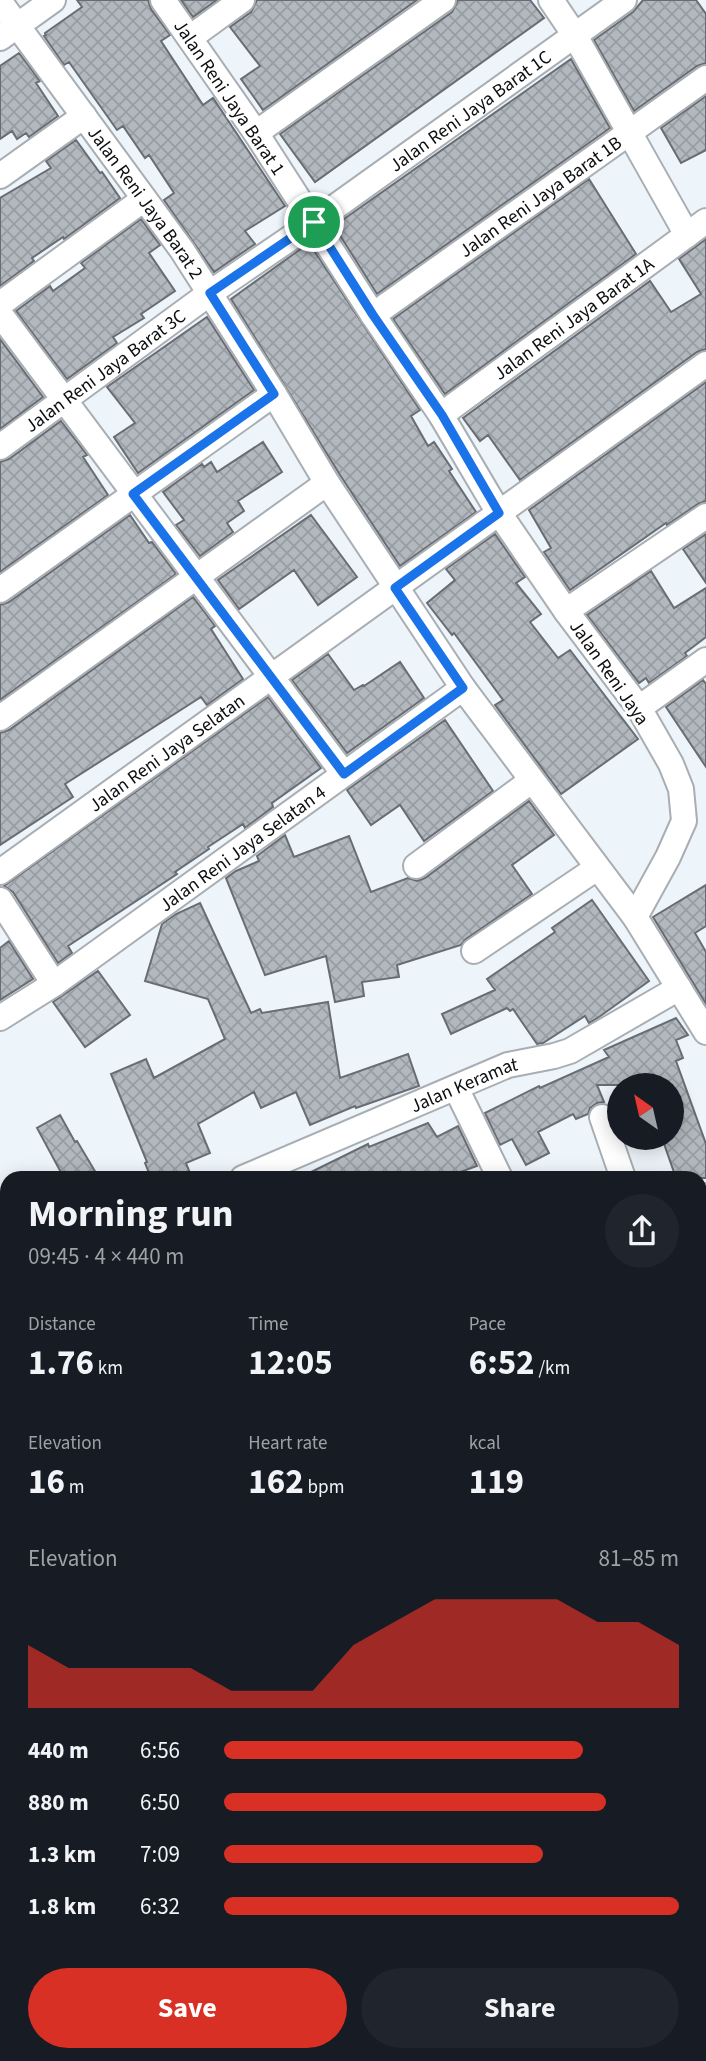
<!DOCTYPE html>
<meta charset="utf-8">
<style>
:root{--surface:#171b24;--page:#20242c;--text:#f1f3f6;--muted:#9ea1a6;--accent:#d93025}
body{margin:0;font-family:"Source Sans 3",sans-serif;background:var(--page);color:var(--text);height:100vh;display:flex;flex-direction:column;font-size:26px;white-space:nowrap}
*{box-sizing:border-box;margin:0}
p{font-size:23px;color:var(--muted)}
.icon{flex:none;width:38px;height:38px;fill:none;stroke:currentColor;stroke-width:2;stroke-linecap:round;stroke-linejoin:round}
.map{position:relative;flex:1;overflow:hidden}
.drawer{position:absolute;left:0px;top:1171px;width:707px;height:891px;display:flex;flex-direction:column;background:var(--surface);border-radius:21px 21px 0 0;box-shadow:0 4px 18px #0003}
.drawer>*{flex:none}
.needle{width:46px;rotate:326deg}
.tools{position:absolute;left:607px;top:1073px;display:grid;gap:14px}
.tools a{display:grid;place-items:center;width:77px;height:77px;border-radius:50%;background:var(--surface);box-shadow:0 4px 18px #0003;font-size:35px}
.pin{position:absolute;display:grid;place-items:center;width:60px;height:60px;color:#fff;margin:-30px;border:4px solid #fff;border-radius:50%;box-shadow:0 2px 7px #0007}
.round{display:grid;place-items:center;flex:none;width:74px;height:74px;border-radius:37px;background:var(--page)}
.headline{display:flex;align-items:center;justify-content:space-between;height:119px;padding:0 28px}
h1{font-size:38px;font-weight:700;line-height:52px}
.figures{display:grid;grid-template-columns:repeat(3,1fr);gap:10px;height:119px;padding:7px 28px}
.figures div{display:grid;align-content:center}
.figures b{font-size:35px;font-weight:700}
.figures small{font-size:19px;font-weight:400}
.figures p{font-size:19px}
.chart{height:196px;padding:14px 28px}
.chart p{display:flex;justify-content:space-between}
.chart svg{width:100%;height:126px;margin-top:7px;fill:var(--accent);opacity:.7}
.cta{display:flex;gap:14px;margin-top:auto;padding:14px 28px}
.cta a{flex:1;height:80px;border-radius:42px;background:var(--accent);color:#fff;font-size:28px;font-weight:700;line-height:80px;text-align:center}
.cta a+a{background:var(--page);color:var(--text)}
ul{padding:0 28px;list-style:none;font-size:23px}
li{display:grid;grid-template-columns:112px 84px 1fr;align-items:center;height:52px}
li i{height:18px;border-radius:9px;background:var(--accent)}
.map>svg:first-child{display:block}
</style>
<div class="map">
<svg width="706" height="2061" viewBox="0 0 706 2061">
<defs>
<pattern id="building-cross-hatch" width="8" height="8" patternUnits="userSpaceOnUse" patternTransform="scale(1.75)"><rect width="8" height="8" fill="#b2b8be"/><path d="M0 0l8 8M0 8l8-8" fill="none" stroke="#989da2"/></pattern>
</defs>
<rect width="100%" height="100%" fill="#eef5fa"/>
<path fill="url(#building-cross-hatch)" stroke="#676d72" stroke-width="2" d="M77,0H148L151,9L170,35L161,41L203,105L213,98L285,206L245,231L255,244L214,272L164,200L174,193L149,155L145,158L123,126L117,130L69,62L64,65L44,36L46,35L45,33L82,7Z
M181,0H217L193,17Z
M257,0H417L263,110L241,79L260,66L230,27L251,12Z
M458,0H530L544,18L315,182L280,134L452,12Z
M643,0H696L706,14V63L697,66L634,111L594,40L633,12Z
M19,53L40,81L36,83L58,116L29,137L26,133L17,139L12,131L0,139V66Z
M571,59L610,128L377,294L334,226Z
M706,96V150L681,163L661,128Z
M76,140L100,173L102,172L120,198L64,239L63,237L32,258L34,261L0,286V198L51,168L46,161Z
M589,179L636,254L445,394L393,319Z
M141,219L160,245L149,253L175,291L141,314L144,318L113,337L117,343L67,379L16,311L50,286L53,291L85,268L81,263Z
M706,239V349L697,352L520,480L488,435L480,441L463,418L650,281L671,312L701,294L679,259Z
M309,243L420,410L411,416L428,446L434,442L452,469L449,471L476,512L400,566L340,475L231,299Z
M207,317L254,390L138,473L114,437L135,423L107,387Z
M0,339L43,397L0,429Z
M706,382V501L698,504L667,525L666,523L570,590L544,552L551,548L529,510Z
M61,421L87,455L83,457L108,495L0,572V462L9,459Z
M263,442L282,472L238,501L244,511L227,523L233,532L200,556L176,525L184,520L163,492L202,464L204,467L211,462L217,472Z
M130,515L149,543L152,542L176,574L0,700V605L9,602Z
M311,515L357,577L318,605L294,570L239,609L218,580Z
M495,534L525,577L516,583L541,614L530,622L558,658L570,650L638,739L561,794L495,705L503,700L454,633L452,635L427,603L455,580L446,569Z
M706,534V583L683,549Z
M651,571L674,608L706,588V637L685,653L687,656L649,683L646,678L639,683L587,615Z
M193,597L215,626L211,629L243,679L207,705L201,697L65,784L73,797L0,845V733L9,730Z
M328,654L354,690L363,685L364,686L400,662L424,698L347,753L292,680Z
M703,680L706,684V767L666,707Z
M268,697L321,768L272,803L273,807L245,828L243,824L208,847L209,849L175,872L177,874L68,946L72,953L58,963L13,892L4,886Z
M445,720L493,791L424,841L400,805L371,825L347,790Z
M529,801L554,835L512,865L532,894L466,939L461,945L397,965L399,977L362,982L364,996L335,1002L326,956L265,975L226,878L236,871L259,861L257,856L285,835L294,857L349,836L371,892L408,878L417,881L425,878Z
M706,885V926L695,933L706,952V1004L653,917Z
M592,900L649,981L599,1017L589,1023L585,1016L543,1043L537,1044L513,1009L510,1011L507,1008L451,1034L442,1014L495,990L487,979L555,932L552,928Z
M200,903L251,1013L260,1009L262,1013L328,1002L340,1078L408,1054L419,1086L356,1108L355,1106L310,1125L296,1092L261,1108L254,1092L198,1124L210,1153L186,1163L192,1178H151L145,1163L147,1162L111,1074L146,1059L154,1078L225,1039L208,999L145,981L162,924L176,914Z
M9,941L33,979L0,1000V948Z
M98,971L130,1015L85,1047L53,1002Z
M676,1018L688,1035L676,1040L683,1058L676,1061L706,1144V1178H676L662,1138H672V1085H597L604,1102L597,1103L590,1108L588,1114L576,1119L573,1114L538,1132L549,1153L526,1165L512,1139L500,1145L485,1113L539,1086L540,1088L609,1057L604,1050Z
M60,1115L75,1142L77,1141L99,1178H64L37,1128Z
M428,1123L437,1137L458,1126L477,1166L444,1178H299L368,1144L369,1147Z"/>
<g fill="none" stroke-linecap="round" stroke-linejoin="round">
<defs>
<g id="street">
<path d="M551,0L574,34L687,235"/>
<path id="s1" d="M0,2L182,250L274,394L327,483L463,688L635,917L668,857L684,821L681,789L671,764L639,708L566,611L499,513L441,415L373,315L256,133L163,0"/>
<path d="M191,37L242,0"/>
<path d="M0,38L53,0"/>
<path d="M256,133L443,0"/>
<path d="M0,176L84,116"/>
<path d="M0,304L144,199"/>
<path d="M0,314L344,774"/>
<path id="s2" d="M373,315L706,78"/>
<path id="s3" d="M441,415L706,221"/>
<path id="s4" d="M0,447L210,293L314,222L624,0"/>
<path d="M0,590L274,394"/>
<path d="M566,611L706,516"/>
<path d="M639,708L706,660"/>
<path d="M0,718L327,483"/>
<path d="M416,866L531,781"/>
<path id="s5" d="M0,872L706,364"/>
<path d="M0,900L54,984"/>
<path d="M635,917L706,1032"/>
<path d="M474,951L597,868"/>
<path id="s6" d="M0,1018L54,984L463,688"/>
<path d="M456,1088L500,1178"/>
<path d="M602,1117L623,1178"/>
<path id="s7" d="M243,1178L508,1065L554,1056L570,1051L679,988"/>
<path d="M700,1198L706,1196"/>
<path d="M0,1285L7,1282"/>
<path d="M700,1480L706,1478"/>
<path d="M0,1610L7,1626"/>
<path d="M700,1631L706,1645"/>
<path d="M700,1905L706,1902"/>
<path d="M667,2054L672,2061"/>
<path d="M173,2061L186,2054"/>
<path d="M575,2061L584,2054"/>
</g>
</defs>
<use href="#street" stroke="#a8aeb3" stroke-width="28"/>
<use href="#street" stroke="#fff" stroke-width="24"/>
</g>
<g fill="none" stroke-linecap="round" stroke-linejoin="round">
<defs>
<path id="route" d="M314,222L373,315L442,415L499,513L395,588L463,688L344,774L133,494L274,394L210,293Z"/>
</defs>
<use href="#route" stroke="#fff" stroke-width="14"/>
<use href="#route" stroke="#1a73e8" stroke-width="9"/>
</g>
<g text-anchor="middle" stroke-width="6" stroke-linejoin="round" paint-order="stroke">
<g font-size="19" fill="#0b0d0f" stroke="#fff">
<text transform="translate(230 97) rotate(56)" y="7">Jalan Reni Jaya Barat 1</text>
<text dy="7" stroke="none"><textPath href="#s4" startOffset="578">Jalan Reni Jaya Barat 1C</textPath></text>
<text dy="7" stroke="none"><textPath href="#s2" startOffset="205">Jalan Reni Jaya Barat 1B</textPath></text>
<text dy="7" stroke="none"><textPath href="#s1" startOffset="248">Jalan Reni Jaya Barat 2</textPath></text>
<text dy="7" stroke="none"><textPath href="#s3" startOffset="164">Jalan Reni Jaya Barat 1A</textPath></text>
<text dy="7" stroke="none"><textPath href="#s4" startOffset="130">Jalan Reni Jaya Barat 3C</textPath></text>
<text transform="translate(610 672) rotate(55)" y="7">Jalan Reni Jaya</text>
<text dy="7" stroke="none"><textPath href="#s5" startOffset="205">Jalan Reni Jaya Selatan</textPath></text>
<text dy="7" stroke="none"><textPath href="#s6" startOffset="296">Jalan Reni Jaya Selatan 4</textPath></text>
<text dy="7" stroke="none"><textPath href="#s7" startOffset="240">Jalan Keramat</textPath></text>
</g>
</g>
</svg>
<div class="tools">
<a><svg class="needle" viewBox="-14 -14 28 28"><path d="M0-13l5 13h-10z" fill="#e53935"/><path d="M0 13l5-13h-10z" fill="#9ea1a6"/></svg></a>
</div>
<div class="pin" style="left:314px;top:222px;background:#1e9e55"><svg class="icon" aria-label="arrive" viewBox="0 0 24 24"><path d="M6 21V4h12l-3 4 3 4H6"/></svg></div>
<section class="drawer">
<div class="headline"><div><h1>Morning run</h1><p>09:45 · 4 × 440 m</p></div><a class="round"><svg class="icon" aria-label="share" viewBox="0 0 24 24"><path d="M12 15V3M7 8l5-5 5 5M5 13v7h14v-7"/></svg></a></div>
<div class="figures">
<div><p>Distance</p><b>1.76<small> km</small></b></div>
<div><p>Time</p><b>12:05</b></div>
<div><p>Pace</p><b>6:52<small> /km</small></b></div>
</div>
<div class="figures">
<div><p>Elevation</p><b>16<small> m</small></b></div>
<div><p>Heart rate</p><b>162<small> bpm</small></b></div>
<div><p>kcal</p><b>119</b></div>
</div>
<div class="chart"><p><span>Elevation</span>81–85 m</p>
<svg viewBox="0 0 160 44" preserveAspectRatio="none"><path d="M0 44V22L10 30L20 30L30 30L40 30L50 38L60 38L70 38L80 22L90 14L100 6L110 6L120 6L130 6L140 14L150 14L160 22V44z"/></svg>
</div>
<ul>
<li><b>440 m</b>6:56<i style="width:79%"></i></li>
<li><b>880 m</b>6:50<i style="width:84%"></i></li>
<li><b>1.3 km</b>7:09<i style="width:70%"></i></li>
<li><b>1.8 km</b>6:32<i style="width:100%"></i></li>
</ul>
<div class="cta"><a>Save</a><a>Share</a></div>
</section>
</div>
